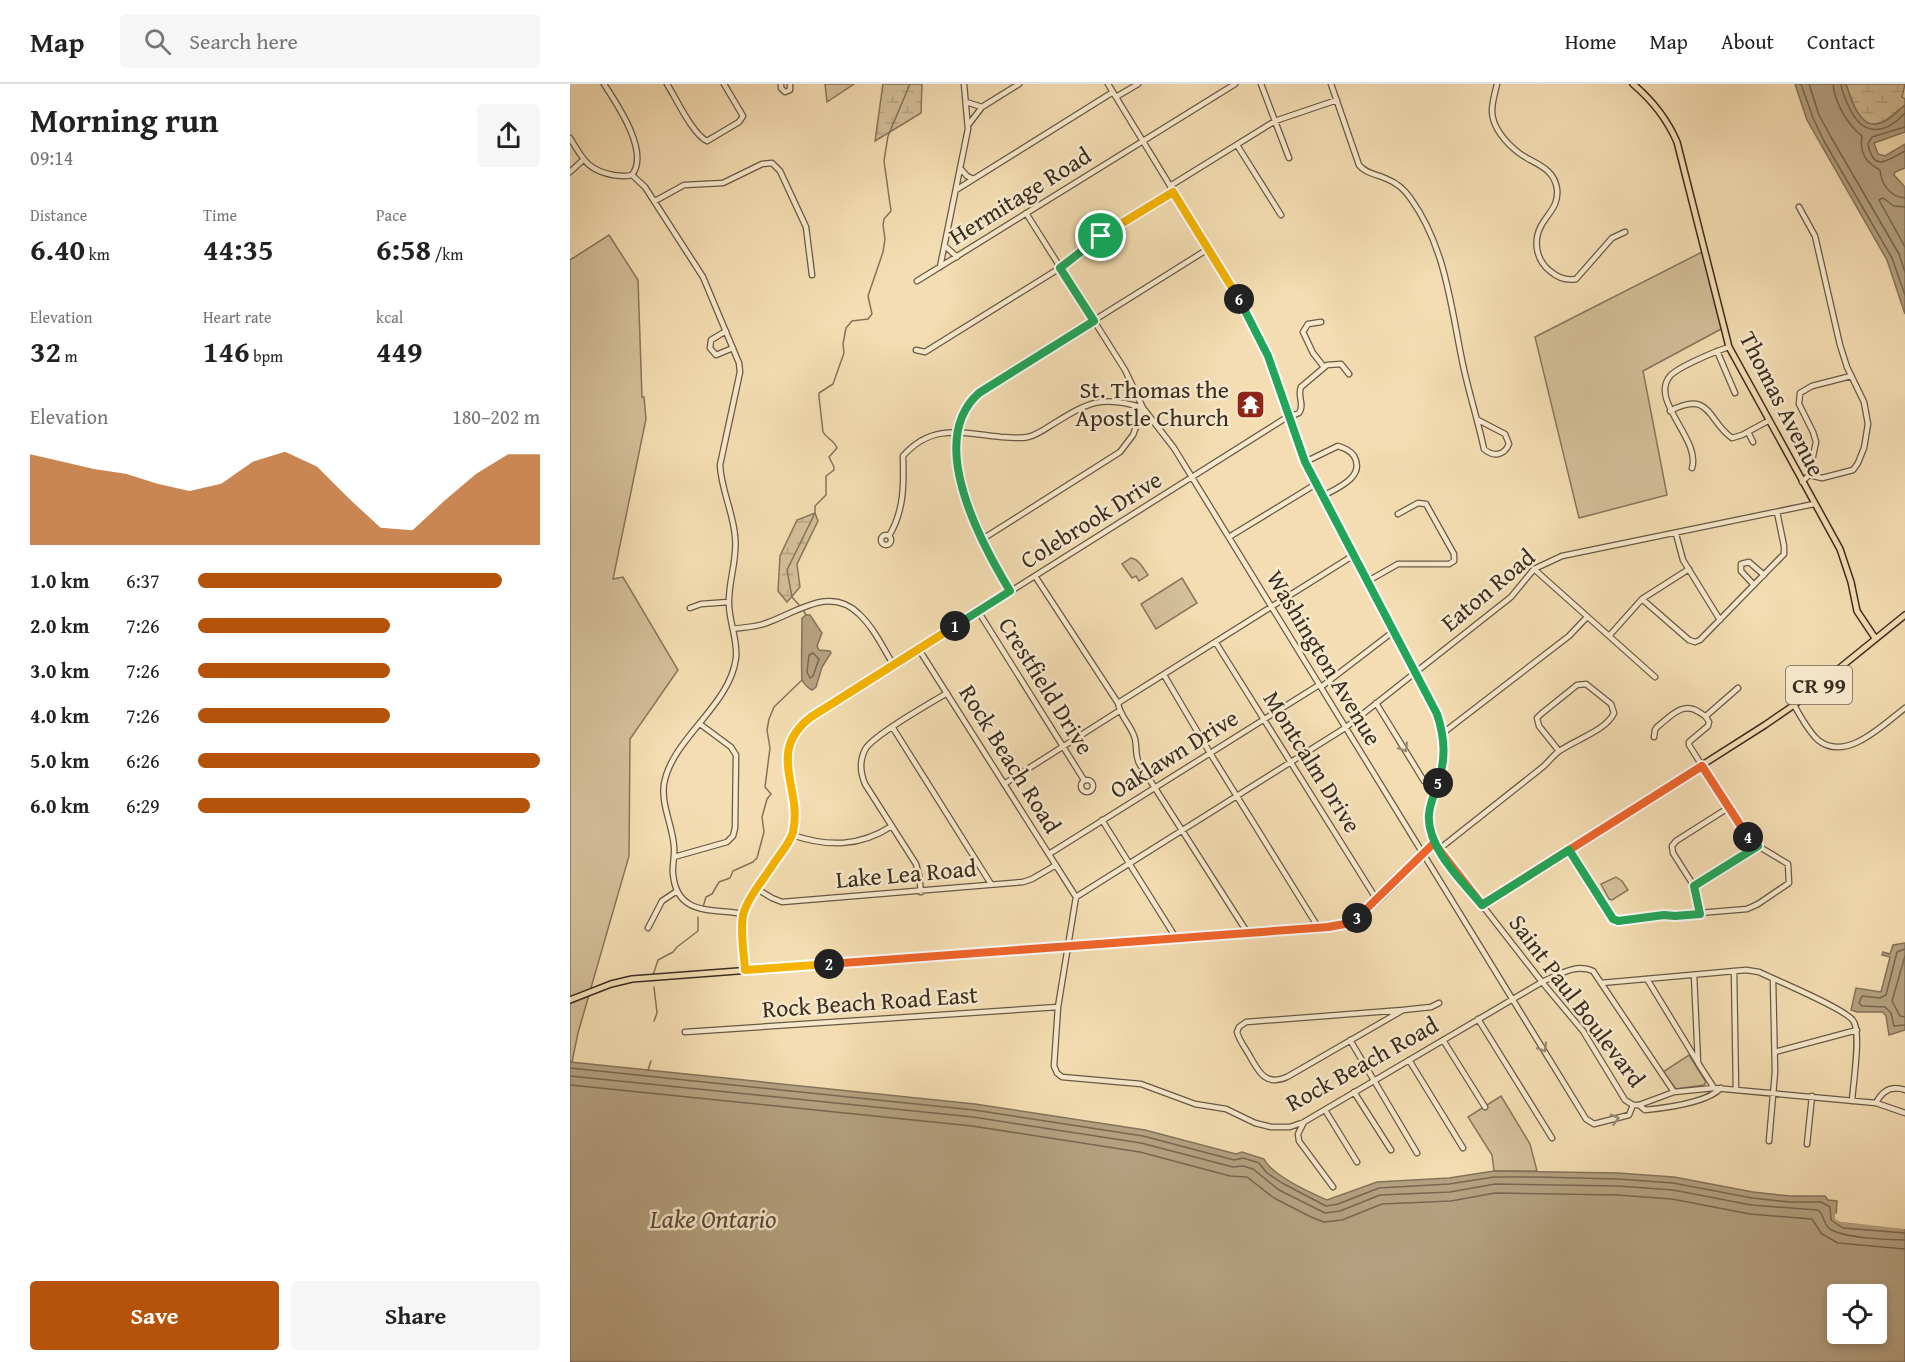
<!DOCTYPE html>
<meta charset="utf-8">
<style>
:root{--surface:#fff;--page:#f6f6f6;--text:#222;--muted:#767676;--line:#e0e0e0;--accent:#b45309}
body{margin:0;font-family:"Gentium Book Plus",serif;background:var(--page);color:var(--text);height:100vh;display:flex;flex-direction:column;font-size:22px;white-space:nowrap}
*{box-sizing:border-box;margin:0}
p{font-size:20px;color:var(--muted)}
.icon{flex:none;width:33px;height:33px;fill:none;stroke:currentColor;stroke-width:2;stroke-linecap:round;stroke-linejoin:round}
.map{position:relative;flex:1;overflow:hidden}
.sheet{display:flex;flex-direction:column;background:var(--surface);width:570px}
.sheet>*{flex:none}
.buttons{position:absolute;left:1257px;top:1200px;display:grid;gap:12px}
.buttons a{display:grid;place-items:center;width:60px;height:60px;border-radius:6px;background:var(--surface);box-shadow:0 3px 9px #0003;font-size:30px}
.pin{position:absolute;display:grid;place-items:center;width:51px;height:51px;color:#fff;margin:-26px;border:3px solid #fff;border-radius:50%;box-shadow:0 2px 6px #0007}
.km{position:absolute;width:30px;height:30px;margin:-15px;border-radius:50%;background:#222;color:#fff;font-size:16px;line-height:30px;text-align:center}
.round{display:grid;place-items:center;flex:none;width:63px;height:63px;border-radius:6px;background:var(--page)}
.head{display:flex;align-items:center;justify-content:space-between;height:102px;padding:0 30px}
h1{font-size:33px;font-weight:700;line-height:45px}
.metrics{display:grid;grid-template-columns:repeat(3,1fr);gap:9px;height:102px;padding:6px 30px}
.metrics div{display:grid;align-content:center}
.metrics b{font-size:30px;font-weight:700}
.metrics small{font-size:16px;font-weight:400}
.metrics p{font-size:16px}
.chart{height:168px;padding:12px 30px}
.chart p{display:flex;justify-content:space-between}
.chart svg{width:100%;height:108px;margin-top:6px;fill:var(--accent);opacity:.7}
.action{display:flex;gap:12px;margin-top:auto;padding:12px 30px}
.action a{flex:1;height:69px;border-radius:6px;background:var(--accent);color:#fff;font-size:24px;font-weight:700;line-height:69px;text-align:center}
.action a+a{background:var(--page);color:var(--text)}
ul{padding:0 30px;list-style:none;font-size:20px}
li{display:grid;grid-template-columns:96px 72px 1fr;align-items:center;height:45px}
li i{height:15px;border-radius:8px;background:var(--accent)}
header{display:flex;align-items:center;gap:36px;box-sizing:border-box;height:84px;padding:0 30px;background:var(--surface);border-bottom:2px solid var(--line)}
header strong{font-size:28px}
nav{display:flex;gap:33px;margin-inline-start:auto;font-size:21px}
.search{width:420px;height:54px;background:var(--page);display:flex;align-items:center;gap:15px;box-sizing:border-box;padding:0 21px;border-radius:6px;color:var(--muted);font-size:22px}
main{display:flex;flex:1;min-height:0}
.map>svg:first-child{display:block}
</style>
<header>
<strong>Map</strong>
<div class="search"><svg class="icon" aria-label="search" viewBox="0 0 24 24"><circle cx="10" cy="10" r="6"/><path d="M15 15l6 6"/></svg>Search here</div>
<nav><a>Home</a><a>Map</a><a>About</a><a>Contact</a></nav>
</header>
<main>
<section class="sheet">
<div class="head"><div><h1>Morning run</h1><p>09:14</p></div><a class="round"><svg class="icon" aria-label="share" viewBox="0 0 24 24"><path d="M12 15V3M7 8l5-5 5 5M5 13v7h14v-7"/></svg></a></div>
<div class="metrics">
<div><p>Distance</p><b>6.40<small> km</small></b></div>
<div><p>Time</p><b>44:35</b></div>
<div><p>Pace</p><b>6:58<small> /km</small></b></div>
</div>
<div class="metrics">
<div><p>Elevation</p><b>32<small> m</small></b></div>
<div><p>Heart rate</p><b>146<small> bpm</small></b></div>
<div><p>kcal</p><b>449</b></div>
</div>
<div class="chart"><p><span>Elevation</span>180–202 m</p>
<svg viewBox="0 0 160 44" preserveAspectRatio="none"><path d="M0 44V7L10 10L20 13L30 15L40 19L50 22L60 19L70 10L80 6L90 12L100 25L110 37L120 38L130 26L140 15L150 7L160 7V44z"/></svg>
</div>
<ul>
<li><b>1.0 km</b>6:37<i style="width:89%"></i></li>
<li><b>2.0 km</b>7:26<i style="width:56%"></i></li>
<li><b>3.0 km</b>7:26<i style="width:56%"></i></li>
<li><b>4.0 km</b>7:26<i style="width:56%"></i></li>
<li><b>5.0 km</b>6:26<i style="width:100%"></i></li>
<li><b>6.0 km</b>6:29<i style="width:97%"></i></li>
</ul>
<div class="action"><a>Save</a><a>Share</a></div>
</section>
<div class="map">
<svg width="1335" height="1278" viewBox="0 0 1335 1278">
<defs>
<pattern id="wetland-marsh" width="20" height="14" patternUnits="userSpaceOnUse" patternTransform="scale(1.5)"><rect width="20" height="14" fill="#d4bf99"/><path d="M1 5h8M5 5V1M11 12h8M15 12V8" fill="none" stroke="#b7a484"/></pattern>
</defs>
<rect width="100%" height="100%" fill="#f4ddb2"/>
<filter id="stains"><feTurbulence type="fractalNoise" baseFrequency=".00333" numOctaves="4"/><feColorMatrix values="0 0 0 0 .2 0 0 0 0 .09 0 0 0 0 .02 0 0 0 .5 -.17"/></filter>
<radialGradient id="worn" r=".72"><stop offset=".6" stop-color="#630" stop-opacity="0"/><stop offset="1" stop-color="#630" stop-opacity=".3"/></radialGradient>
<path fill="url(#wetland-marsh)" stroke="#87765d" stroke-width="1.5" d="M313,0H352L351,29L305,57Z
M1276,0H1335L1332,13L1335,15V21C1327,28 1317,38 1307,40C1289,44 1280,12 1276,0Z
M245,429L248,437L227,480L230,503L217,518L208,507L210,472L227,436Z"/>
<path fill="#d4bf99" stroke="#87765d" stroke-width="1.5" d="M255,0H284L257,18Z
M39,151L68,196L72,313H74L76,335L43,495L53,493L108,586L60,655L59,772L8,949L2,978H0V176Z
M1134,167L1153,244L1073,287L1097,411L1009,434L965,253Z
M561,474C569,475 573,484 578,491L569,497L566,492L562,494L552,480Z
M612,494L627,519L586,545L571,520Z
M1046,793L1052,797L1058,806L1042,816L1039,815L1031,800Z
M1119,971L1136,998L1134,1001L1106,1005L1093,988Z
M931,1012L960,1060L967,1087H924L922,1071L898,1033Z"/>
<path fill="#b5a181" stroke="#84735b" stroke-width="1.5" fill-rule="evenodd" d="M1225,0H1276C1280,12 1289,44 1307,40C1317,38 1327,28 1335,21V48L1304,59L1308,70L1315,72L1335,60V84L1325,88L1324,91L1335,103V230L1317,176L1237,36Z
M236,531H240L252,549L247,562L249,566L260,567L261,569L252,583L246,603L242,606C238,604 234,600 232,596C231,593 232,541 232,534Z
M1335,859V946L1319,951L1316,932L1313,928H1287L1281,926L1286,904L1311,908L1320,873L1312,871L1313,868L1320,870L1323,861Z
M0,978L405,1020L575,1046L666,1070L672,1068L694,1075C702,1092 741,1109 757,1116L807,1098L879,1094L924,1087L1048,1089L1104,1093L1183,1108L1220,1112H1255L1258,1116L1267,1117L1266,1132L1274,1138L1335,1143V1278H0ZM1268,1210H1306V1250H1268Z"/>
<path fill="#f4ddb2" d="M1265,1129L1277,1136L1335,1141V1145L1271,1138L1265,1135Z"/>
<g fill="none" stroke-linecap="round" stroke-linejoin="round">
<path stroke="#786751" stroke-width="1.5" d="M1231,0L1243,34L1254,57L1322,174L1335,211
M1239,0L1249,31L1261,53L1329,170L1335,188
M1263,0C1265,19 1277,40 1292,52C1289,68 1296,79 1310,86C1311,100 1320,113 1335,114
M1271,0C1272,8 1275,15 1279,23C1292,52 1314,52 1335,29
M1335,43L1302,53L1298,60C1304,90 1319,75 1335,67
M1335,123L1324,122L1313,114L1309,116L1335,163
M243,569L249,575L243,592L240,594L237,588L239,571Z
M1335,865L1327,868L1316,911L1310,914L1292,912L1289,919L1292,922L1315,923L1321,929L1324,942L1335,941
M1335,872L1322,917L1330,932L1335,933
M0,984L404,1026L573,1052L664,1076L673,1074L689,1079L697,1089L712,1099L756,1122L768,1120L809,1104L879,1100L924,1093H967L1048,1095L1103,1099L1182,1114L1220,1118H1251L1260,1123L1261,1136L1273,1144L1335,1149
M0,992L403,1033L571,1059L663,1083L673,1082L683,1085L709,1106L755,1129L770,1127L810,1111L880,1108L925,1100L1048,1102L1103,1106L1181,1121L1248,1126C1255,1131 1252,1139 1260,1145C1274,1154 1317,1156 1335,1156
M0,1001L402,1042L570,1068L660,1092L677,1093L704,1114L741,1133L754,1138L772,1136L812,1120L881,1117L925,1109L1047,1111L1102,1115L1180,1130L1242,1135L1252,1150L1268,1159L1335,1165"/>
<path stroke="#84735b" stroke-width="1.5" d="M229,521L222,513L217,486L245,429V422L256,411V392L264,386V383L259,373L267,364C264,356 257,355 253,348L249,313V309L263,300L274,269L273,260L276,244L282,237L298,235L302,230L298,212L313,168L315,155L313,141L314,135L321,127L314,77L318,52L340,0
M233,526L236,531
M133,823L136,813L142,810L149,798L160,794L163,787L183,778L187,774L194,748L192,733L197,715L201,710L195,703L200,664L197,646L199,635L204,623L232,596
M83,891L88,876L103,868L107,863L128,847V833
M84,903L87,929L84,937
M78,986L81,977"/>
<defs>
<path id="minor" d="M34,0C47,20 80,68 62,91
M97,0C106,14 123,51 137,57L169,38L173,32L154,0
M211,0V4L215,8L220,6V0
M538,0L679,231L702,282L735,378L866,630C872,645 876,660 874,676C870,706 851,728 864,759
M691,0L719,74
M761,0L789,81C796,90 807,90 817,95C827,99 835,106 841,115C876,164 881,224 893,281C899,309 908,337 914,365C923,373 934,372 939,360L935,350L908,336
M927,0C925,9 922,18 922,27C922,43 936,59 949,69C964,80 984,83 987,105C989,122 978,129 971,142C963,157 966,176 980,187C987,193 996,197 1006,195L1042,154L1055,148
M546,13L568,0
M396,18L412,23L449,0
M399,40L412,23
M0,54C13,75 17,86 43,91C50,92 55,93 62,91L75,103L133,193L169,279L170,288L150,381C151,405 163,428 165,452C168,475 158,497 159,520C159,538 168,556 166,574C160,622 102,654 94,700C91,722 103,742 104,763C105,772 102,781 103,790C107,833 143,824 174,830
M667,61L711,131
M390,84L397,92L403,95
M0,88L13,76
M600,102L705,37L767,16
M386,106L543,8
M85,117L114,101L153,99L192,80L202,79L210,87L236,143L242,191
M1229,123L1245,152L1270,261L1277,283L1294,318L1298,340L1294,364L1288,379L1283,386L1252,394L1239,391
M456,129L555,286L573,324L604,364L1016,1035L1024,1040L1059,1031L1063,1021
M375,162L387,173
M370,183L398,45L394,0
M347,197L665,0
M751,238L738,240L733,248L743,269L754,283
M156,247L141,256L140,264L146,271L163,264
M346,266L355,268L490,184L531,152L603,108
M1147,267L1165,309
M1100,327C1141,305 1138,338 1162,354L1172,351L1198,337
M1178,348L1183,358
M735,378L768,362C774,364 780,366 784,372C796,393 767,404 753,412
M1122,384C1131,355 1079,317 1100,292C1108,283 1146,267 1159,263
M1232,398L1239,391L1246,358L1243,348L1229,320L1230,309L1242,302L1281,292
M1106,450L1113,476L1150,536
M311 456a5 5 0 1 1 10 0a5 5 0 1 1-10 0Z
M319,452C334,427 334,401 333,372C362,339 392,349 431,353C440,353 449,355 458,353C467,351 475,345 483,340C517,319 532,310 573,324L563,351L550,368L411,456
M659,453L746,400
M964,485L1085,593
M465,492L548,619C550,633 562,642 565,655C567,663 565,671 569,679L677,848
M798,497L828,480H879L884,477V470L856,420L848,419L828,430
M1184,501L1171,487V480L1179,478L1194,491
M440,507C413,461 386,413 388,358C388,349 388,339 392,331C396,319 406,311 416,304L638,165
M1072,515L1119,556L1125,558L1130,556L1214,470V462L1207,428
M120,524L131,520L159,518
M408,527L514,696
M163,545C175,543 188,543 199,538C229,527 261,502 289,530C304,544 313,564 323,580
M1039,552L1072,515L1119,485
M646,559L807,816
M348,564L506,813L488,923L484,982L487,989L492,993L571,1000L625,1020L656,1025L685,1039L701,1043H720L734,1038L972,898C988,891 1006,879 1023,887L1104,1008
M594,591L640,669L748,843
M751,603L824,547
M548,619L784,471
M806,619L854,697L866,704
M1224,621C1231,633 1238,647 1248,656C1276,679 1314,640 1335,624
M1136,632L1168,604
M323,644L421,800
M873,649L999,552L1017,533
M511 702a6 6 0 1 1 12 0a6 6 0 1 1-12 0Z
M434,700L549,627
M532,736L606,854
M222,751C258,763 289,763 322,742
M868,766L974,682C979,677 983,672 988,668C1004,656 1036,647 1044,629L1041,620L1016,600L1007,601L971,630L967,634L969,642L989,667
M999,766L1039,832L1046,836L1177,825L1188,820L1219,799L1218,780L1188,762L1174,748L1119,661V658L1138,642L1139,638C1136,632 1134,631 1129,628C1112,617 1100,633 1087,643L1085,646L1084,653
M479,770L749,601
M104,773L157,758L163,752L165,744L166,671L161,663L130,640
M1124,802L1188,762
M187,805L202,814L212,818L453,798L462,795L486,781
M351,808L349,791L346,780L295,700C290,688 289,676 296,664C307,649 359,620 377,609
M506,813L775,644L941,513L964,485L992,472L1244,420
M912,821L972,898L1013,947L1055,1016L1063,1021H1069L1104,1008L1144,1004L1306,1019L1335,1029
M1130,830L1124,802L1103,769L1102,762L1106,757L1158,724
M78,844L92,817L107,807
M175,886C174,869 170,848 173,831C177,813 194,795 204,779C210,770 220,759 223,748C233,703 195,669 241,633L714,335L729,329C735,321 727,312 731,303L757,281L771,280L779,290
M1164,887L1166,1006
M1124,891L1128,979L1144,1004
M1077,895L1127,977
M1031,899L1176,886L1189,888C1205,896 1279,926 1284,938C1291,951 1283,1001 1282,1017
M833,926L676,938L669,943L667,948C669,956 674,962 678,969C688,986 694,1003 717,993L833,926L861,923L869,919
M908,935L982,1054
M115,948L488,923
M780,956L847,1069
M873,956L915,1023
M1205,968L1287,946
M839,976L893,1064
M784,1008L821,1066
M1306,1019C1312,1007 1321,1001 1335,1006
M1069,1021L1075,1026C1095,1024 1137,1019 1151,1004
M755,1026L787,1078
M734,1038L728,1050L729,1057L763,1103
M1199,1057L1205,988L1203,895
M1237,1060L1242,1012"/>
<path id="major" d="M1063,0C1082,16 1097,35 1107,58L1159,263L1270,465L1281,498L1287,527L1305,554
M0,916L41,900L62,895L767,842C798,836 839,782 864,759L912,821L1195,641L1224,621L1335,531"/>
</defs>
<use href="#minor" stroke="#685945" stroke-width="7"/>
<use href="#major" stroke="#3a2d21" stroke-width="8"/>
<use href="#minor" stroke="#f8e9cd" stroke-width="4.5"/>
<use href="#major" stroke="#f4ddb2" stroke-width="5"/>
</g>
<defs><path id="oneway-chevron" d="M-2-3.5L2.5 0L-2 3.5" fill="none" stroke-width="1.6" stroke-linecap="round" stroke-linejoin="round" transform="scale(1.5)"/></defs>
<g stroke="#998b77">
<use href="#oneway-chevron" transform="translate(834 664) rotate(58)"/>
<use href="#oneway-chevron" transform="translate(973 964) rotate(59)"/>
<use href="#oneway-chevron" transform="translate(1045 1035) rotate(-14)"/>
</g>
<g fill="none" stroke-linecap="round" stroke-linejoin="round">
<defs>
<path id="split-1" d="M385,542L440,507C411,459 355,357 409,309L524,237L490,184L531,152"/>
<path id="split-2" d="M259,880L175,886C174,869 170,848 173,831C178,813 194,795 204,779C210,770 220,759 223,748C233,704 195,668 241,633L385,542"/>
<path id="split-3" d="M259,880L758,843L775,840L787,834"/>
<path id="split-4" d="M787,834L864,759L912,821L1132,682L1178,753"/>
<path id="split-5" d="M868,699C865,709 860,719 859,730C856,763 892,797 912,821L999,766L1043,835L1048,837L1094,831L1105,832L1130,830L1124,802L1188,762L1178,753"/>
<path id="split-6" d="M669,215L698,272L735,378L867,630C875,654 876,675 868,699"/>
<path id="split-7" d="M531,152L603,108L669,215"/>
</defs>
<use href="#split-1" stroke="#fff" stroke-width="12"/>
<use href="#split-2" stroke="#fff" stroke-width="12"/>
<use href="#split-3" stroke="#fff" stroke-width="12"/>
<use href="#split-4" stroke="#fff" stroke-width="12"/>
<use href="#split-5" stroke="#fff" stroke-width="12"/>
<use href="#split-6" stroke="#fff" stroke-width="12"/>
<use href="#split-7" stroke="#fff" stroke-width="12"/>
<use href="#split-1" stroke="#22a559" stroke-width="8"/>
<use href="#split-2" stroke="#f5b400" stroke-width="8"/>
<use href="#split-3" stroke="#f0652b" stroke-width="8"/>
<use href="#split-4" stroke="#f0652b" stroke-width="8"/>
<use href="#split-5" stroke="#22a559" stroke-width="8"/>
<use href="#split-6" stroke="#22a559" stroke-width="8"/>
<use href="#split-7" stroke="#f5b400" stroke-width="8"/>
</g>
<defs>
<symbol id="temple-square" viewBox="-11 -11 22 22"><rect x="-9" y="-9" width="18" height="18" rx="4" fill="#8f2418" stroke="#f8e9cd"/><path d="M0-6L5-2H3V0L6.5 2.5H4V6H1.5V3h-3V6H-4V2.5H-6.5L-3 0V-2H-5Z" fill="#fff"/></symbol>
</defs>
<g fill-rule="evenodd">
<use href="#temple-square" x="664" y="304" width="33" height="33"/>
</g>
<g text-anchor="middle" stroke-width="5" stroke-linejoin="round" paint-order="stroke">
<rect fill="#f8e9cd" stroke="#736555" stroke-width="1.5" x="1216" y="582" width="66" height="38" rx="4.5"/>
<g font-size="22" font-weight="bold" fill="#3a2d21">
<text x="1249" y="609">CR 99</text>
</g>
<g font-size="24" fill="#3a2d21" stroke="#f8e9cd">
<text transform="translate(450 112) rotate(-32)" y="8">Hermitage Road</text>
<text transform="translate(1212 320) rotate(63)" y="8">Thomas Avenue</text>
<text transform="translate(521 436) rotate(-32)" y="8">Colebrook Drive</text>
<text transform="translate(918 506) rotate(-40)" y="8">Eaton Road</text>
<text transform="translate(754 574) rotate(59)" y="8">Washington Avenue</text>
<text transform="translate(476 602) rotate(58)" y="8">Crestfield Drive</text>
<text transform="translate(604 670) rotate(-32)" y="8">Oaklawn Drive</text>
<text transform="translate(440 675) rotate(58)" y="8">Rock Beach Road</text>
<text transform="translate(742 678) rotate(58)" y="8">Montcalm Drive</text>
<text transform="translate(336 790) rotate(-5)" y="8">Lake Lea Road</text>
<text transform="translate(1007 917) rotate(53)" y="8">Saint Paul Boulevard</text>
<text transform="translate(300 918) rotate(-4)" y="8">Rock Beach Road East</text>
<text transform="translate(792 980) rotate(-29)" y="8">Rock Beach Road</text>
</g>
<g font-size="24" fill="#3a2d21" stroke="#f8e9cd" text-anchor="end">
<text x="659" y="314">St. Thomas the<tspan x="659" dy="28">Apostle Church</tspan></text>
</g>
<g font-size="26" font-style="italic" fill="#594a39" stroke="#f8e9cd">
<text x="143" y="1144">Lake Ontario</text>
</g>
</g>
<rect width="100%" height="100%" filter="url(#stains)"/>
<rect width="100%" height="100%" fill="url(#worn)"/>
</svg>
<div class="buttons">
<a><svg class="icon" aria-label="locate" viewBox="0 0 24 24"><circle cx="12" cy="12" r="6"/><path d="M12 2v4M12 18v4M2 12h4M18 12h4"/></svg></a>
</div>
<div class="pin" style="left:531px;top:152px;background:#1e9e55"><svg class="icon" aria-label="arrive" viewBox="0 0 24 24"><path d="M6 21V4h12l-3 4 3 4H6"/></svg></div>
<b class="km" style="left:385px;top:542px">1</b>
<b class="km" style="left:259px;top:880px">2</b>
<b class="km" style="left:787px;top:834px">3</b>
<b class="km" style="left:1178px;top:753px">4</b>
<b class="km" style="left:868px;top:699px">5</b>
<b class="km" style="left:669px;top:215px">6</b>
</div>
</main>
